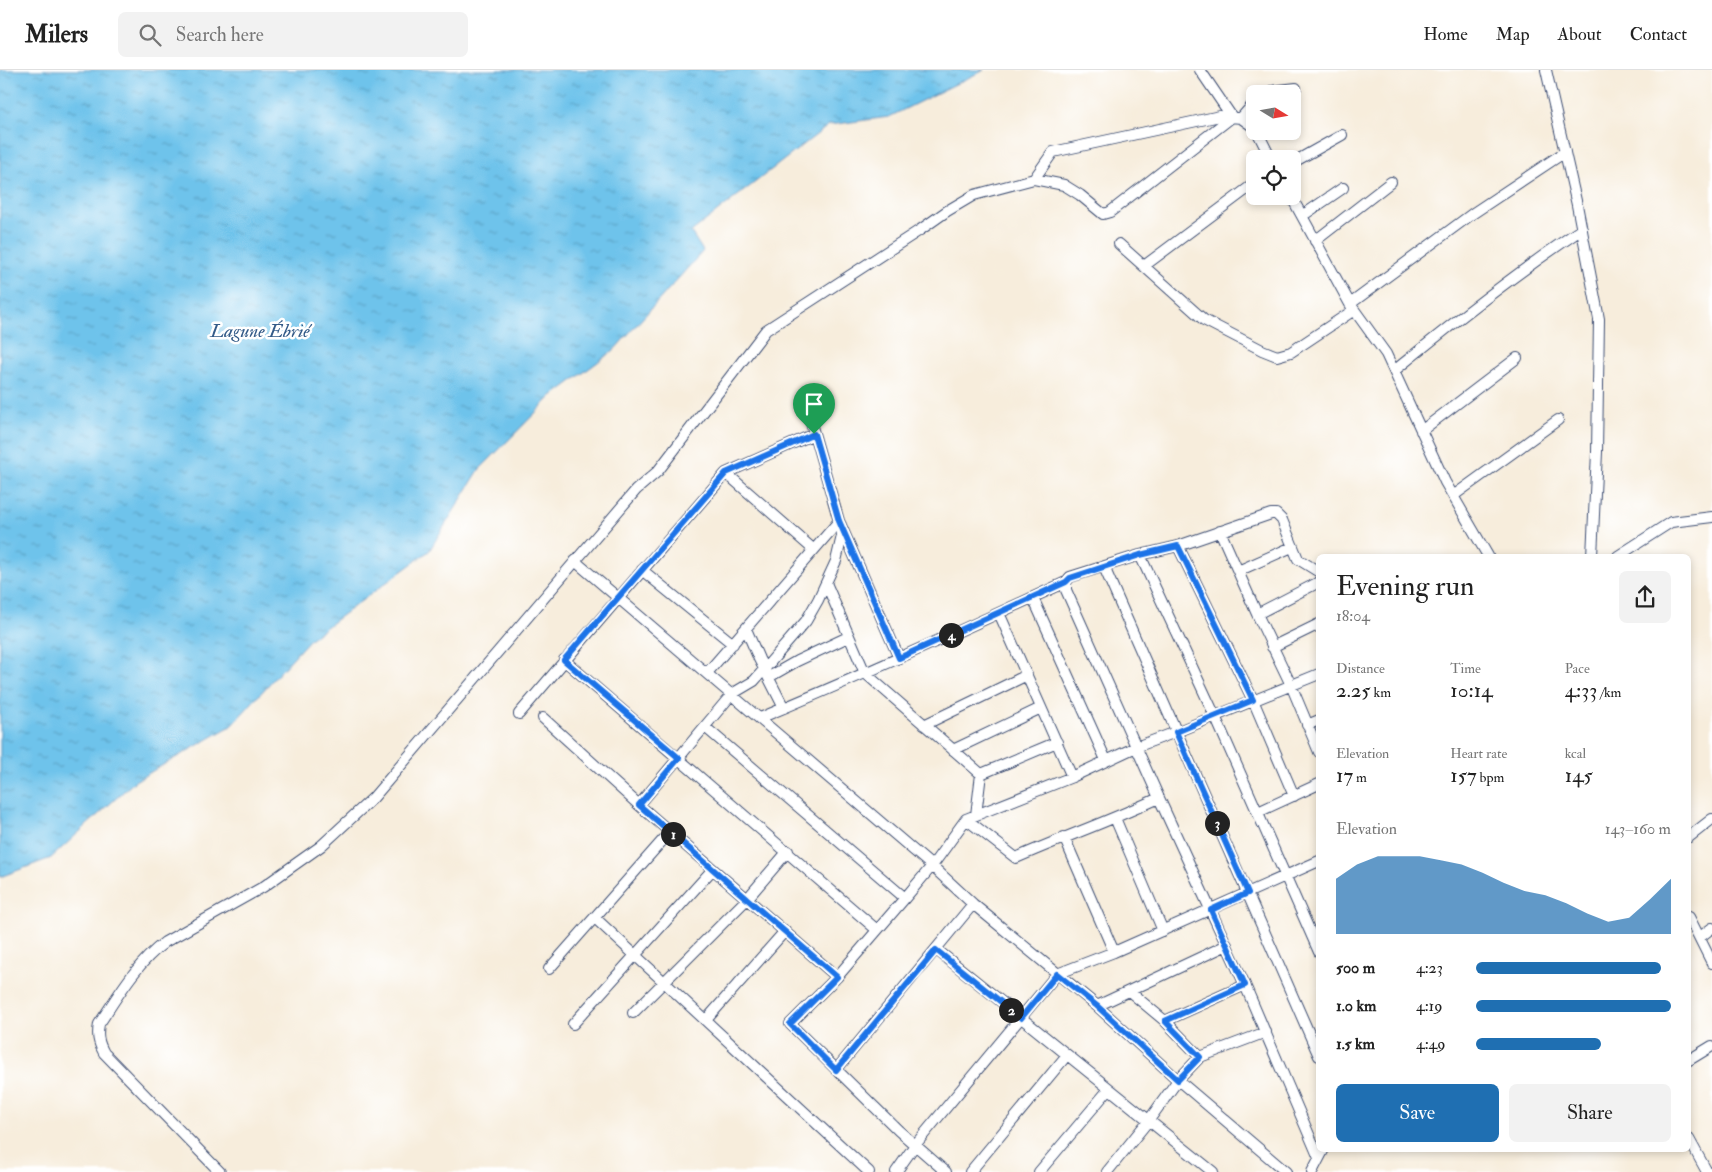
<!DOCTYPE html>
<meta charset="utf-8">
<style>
:root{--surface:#fff;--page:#f2f2f2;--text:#222;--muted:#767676;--line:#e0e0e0;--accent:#1f6fb2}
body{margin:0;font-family:"IM FELL Double Pica",serif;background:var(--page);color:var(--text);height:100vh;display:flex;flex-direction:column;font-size:19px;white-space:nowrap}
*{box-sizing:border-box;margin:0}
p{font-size:16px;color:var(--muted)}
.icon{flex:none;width:28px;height:28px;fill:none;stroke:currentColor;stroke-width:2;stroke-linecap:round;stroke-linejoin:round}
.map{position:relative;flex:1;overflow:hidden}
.side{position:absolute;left:1316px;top:484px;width:375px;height:598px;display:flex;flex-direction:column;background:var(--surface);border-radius:8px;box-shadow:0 2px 8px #0003}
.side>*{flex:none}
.needle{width:32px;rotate:101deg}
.controls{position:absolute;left:1246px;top:15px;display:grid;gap:10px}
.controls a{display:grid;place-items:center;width:55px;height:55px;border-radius:8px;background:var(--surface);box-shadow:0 2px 8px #0003;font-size:25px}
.pin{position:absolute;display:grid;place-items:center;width:42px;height:42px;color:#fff;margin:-51px -21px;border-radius:50% 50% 50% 0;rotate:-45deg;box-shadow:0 0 5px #0007}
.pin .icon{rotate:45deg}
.km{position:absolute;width:25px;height:25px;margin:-12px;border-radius:50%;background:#222;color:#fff;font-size:14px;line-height:25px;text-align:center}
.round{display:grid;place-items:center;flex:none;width:52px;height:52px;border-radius:8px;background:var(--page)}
.overview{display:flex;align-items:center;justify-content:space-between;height:85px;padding:0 20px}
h1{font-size:28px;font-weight:600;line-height:38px}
.metrics{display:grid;grid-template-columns:repeat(3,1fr);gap:8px;height:85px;padding:5px 20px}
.metrics div{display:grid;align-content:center}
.metrics b{font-size:21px;font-weight:600}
.metrics small{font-size:14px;font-weight:400}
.metrics p{font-size:14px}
.chart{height:140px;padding:10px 20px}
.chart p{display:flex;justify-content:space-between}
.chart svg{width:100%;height:90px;margin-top:5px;fill:var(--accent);opacity:.7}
.button{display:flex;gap:10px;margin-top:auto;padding:10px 20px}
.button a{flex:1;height:58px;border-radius:8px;background:var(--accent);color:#fff;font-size:20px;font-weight:600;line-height:58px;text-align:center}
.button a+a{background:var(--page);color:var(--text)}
ul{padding:0 20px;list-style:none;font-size:16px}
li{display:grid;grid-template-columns:80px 60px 1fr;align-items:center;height:38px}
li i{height:12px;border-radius:6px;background:var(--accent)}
header{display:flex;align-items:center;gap:30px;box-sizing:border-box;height:70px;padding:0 25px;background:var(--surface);border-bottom:1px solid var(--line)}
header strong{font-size:24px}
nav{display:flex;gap:28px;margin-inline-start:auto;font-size:18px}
.search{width:350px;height:45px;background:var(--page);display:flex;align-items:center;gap:12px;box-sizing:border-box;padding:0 18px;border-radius:8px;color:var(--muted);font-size:19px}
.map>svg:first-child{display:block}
</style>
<header>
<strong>Milers</strong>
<div class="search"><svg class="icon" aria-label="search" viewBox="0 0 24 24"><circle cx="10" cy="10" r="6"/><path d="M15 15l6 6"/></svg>Search here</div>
<nav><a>Home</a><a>Map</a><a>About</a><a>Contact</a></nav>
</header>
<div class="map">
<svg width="1712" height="1102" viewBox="0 0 1712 1102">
<defs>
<pattern id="water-ripples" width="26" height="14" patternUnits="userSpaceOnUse" patternTransform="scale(1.25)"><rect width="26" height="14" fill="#6ec3eb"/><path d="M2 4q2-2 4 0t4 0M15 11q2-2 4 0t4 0" fill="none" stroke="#5a9fc2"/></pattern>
</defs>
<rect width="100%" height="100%" fill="#fff"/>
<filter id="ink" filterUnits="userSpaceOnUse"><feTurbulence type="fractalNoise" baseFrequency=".02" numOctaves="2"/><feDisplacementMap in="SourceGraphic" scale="10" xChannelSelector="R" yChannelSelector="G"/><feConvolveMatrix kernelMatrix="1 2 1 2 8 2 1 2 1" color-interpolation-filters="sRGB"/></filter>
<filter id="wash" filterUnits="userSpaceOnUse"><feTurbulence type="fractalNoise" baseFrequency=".0096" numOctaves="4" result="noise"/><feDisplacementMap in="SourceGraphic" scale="20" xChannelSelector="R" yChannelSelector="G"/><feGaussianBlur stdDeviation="1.12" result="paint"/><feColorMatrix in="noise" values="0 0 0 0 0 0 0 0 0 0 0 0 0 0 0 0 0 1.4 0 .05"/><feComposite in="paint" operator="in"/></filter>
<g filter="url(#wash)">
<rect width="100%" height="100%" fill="#f7eddc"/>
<path fill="url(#water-ripples)" stroke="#4479a4" d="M0,0H984L889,47L829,55L691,162L703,181L614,280L552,326L479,400L429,481L310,569L231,656L135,711L51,788L0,807Z"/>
</g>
<g filter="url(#ink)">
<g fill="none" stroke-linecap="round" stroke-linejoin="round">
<defs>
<path id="street" d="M1546,0L1577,135L1599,249L1597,382L1592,486
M1267,24L1272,21L1296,18
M1241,48L1255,32
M1257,61L1271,89
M1292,93L1342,65
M1034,109L1053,82L1220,46L1241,48L1255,58
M1291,126L1350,234L1386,284L1445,412L1488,486
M1302,146L1343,118
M1315,171L1391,112
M1119,174L1204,250L1262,280L1277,286L1291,282L1354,240
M1144,196L1255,113
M1350,234L1472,144L1565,82
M1394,301C1455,251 1516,203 1582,159
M805,332L839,451L899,588
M1421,361L1517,288
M726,403L814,480
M1453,426L1558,350
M1220,461L1257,544L1291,615L1319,682
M1178,476L1253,630L1294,726
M1140,485L1215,646L1319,882
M1618,486L1671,452L1712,447
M575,491L932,796L973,834L1097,936L1178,1010L1286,1102
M1104,497L1319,986
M642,500L733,574
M1238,501L1292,477
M1066,512V520L1159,728L1245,915L1319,1088
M826,513L865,603L981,704L976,745
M1033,528L1106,690
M999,543L1072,707
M1257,544L1319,512
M746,559L759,589L784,638
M1272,577L1319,554
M564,590L877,860
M707,603L839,451
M769,607L797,591L848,567
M519,644L726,403L814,364
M543,648L639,735L837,907
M760,648C863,605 965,559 1066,512L1070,507L1140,485L1178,476L1271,444H1276L1282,450L1298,489L1319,502
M924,655L1027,605
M1307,655L1319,650
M705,657L905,828
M953,680L1041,638
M981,704L1057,672
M639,735L732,624L754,611L806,551L818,530L836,491L842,466L841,455
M1258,742L1319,714
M1115,748L1163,861
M966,749L1016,788C1064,767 1112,750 1159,728
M1064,767L1114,882
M1689,767L1712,749
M1689,847L1712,893
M595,848L869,1102
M1700,867L1712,858
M937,880L1213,1102
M549,899L670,762
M1129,921L1165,951L1200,987
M1097,936L1227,875
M633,943L747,829L788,781
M706,950L785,861
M1165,951L1245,915
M573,954L713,799
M1689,990L1712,976
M836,1000L973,834
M1689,1069L1707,1102
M220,1102L104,983C98,972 97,965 99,954C119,924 136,894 165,872L263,817L321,776L373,728L636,420L658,401L766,260L920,160L947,141L974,125L1034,109L1064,115L1080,125L1103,144L1110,142L1232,47L1200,0
M896,1102L915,1075L1057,904L1114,882L1319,791
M946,1102L899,1061L790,954L837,907L905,828L932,796L966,749L1072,707L1136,677L1176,662L1319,604
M970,1102L1067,985
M1039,1102L1109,1019
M1107,1102L1149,1050L1178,1010L1200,987L1266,962
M1312,1102L1324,1079"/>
</defs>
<use href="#street" stroke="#3c4c71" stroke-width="12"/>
<use href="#street" stroke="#fff" stroke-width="10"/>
</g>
</g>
<g fill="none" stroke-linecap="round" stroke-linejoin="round" filter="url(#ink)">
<defs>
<path id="route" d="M814,364L839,451L899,588L1066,512L1070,508L1140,485L1178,476L1253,630L1176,662L1248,823L1211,840L1245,915L1165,951L1200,987L1178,1010L1097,936L1057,904L1021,948L936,880L836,1000L790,954L837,907L639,735L679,688L564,590L726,403Z"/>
</defs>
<use href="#route" stroke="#fff" stroke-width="10"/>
<use href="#route" stroke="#1a73e8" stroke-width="6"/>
</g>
<g text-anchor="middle" stroke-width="5" stroke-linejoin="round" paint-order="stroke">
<g font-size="19" font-style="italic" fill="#345b88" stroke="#fff">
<text x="260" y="267">Lagune Ébrié</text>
</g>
</g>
</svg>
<div class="controls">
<a><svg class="needle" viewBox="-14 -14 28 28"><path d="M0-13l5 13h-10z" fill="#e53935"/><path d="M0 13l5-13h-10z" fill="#767676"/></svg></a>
<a><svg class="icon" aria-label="locate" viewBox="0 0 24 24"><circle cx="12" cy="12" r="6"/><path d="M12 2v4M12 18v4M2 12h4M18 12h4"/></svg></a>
</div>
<div class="pin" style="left:814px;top:364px;background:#1e9e55"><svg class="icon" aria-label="arrive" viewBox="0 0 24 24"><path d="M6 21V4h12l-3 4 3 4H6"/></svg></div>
<b class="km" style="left:673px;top:764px">1</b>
<b class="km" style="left:1011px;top:940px">2</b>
<b class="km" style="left:1217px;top:753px">3</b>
<b class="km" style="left:951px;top:565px">4</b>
<section class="side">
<div class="overview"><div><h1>Evening run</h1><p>18:04</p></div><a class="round"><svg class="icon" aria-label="share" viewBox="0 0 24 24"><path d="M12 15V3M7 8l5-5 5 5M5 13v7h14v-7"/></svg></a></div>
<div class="metrics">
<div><p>Distance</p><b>2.25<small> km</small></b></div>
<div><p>Time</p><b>10:14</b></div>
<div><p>Pace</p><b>4:33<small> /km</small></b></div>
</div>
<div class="metrics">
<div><p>Elevation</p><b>17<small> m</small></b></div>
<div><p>Heart rate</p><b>157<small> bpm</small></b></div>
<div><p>kcal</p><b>145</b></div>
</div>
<div class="chart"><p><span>Elevation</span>143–160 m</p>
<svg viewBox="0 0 160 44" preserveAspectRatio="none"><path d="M0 44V17L10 10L20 6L30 6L40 6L50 8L60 10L70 14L80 19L90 23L100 25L110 29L120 34L130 38L140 36L150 27L160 17V44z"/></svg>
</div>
<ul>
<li><b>500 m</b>4:23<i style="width:95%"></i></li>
<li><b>1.0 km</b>4:19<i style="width:100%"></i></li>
<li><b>1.5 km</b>4:49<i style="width:64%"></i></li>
</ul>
<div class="button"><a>Save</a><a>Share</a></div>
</section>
</div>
